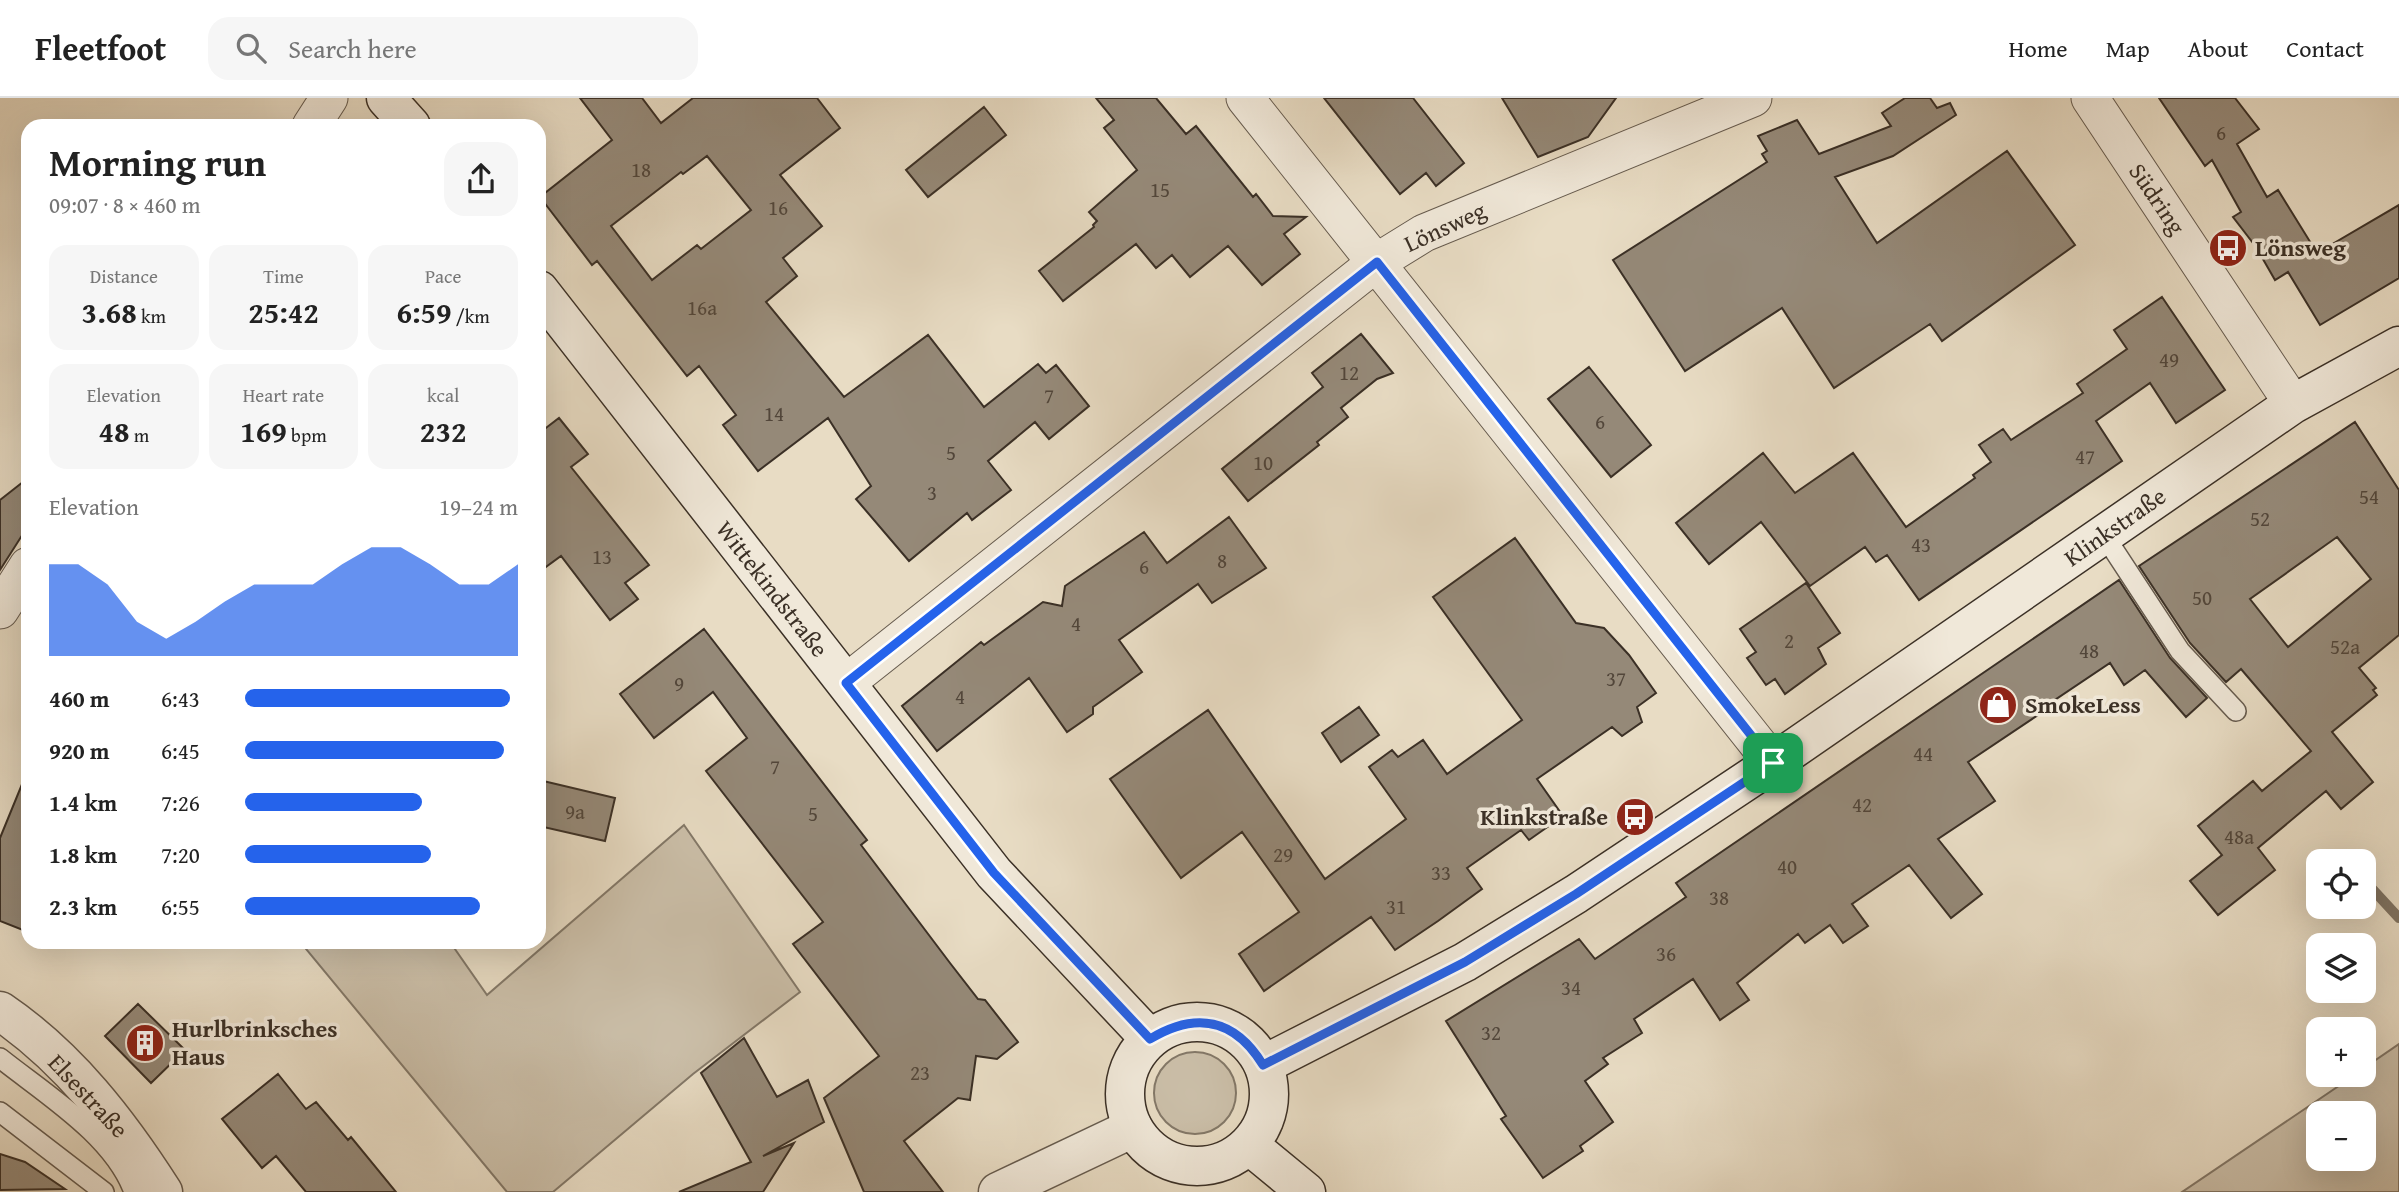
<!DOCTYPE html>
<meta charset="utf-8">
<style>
:root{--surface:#fff;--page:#f6f6f6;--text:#222;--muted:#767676;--line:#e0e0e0;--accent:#2563eb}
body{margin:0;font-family:"Gentium Book Plus",serif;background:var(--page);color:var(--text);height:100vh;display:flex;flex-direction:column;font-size:26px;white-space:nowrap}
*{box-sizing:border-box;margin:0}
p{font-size:23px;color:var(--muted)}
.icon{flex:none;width:38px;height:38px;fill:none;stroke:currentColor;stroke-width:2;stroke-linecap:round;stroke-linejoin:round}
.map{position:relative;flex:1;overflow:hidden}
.drawer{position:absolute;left:21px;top:21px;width:525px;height:830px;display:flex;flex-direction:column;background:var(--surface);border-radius:21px;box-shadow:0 7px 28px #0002}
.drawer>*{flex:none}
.tools{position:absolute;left:2306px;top:751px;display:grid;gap:14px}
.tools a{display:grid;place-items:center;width:70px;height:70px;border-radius:14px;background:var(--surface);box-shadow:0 7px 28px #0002;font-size:35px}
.pin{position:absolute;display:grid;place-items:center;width:60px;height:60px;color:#fff;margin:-30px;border-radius:14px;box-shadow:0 4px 10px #0006}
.round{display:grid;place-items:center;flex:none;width:74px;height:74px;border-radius:21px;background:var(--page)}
.overview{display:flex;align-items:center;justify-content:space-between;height:119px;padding:0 28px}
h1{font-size:38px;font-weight:800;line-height:52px}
.figures{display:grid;grid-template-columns:repeat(3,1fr);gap:10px;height:119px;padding:7px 28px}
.figures div{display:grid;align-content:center;border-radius:18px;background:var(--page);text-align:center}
.figures b{font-size:30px;font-weight:800}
.figures small{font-size:19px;font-weight:400}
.figures p{font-size:19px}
.chart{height:196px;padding:14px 28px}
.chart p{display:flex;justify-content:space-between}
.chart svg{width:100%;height:126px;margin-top:7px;fill:var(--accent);opacity:.7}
ul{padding:0 28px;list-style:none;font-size:23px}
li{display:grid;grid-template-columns:112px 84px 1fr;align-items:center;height:52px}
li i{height:18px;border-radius:9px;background:var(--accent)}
header{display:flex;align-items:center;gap:42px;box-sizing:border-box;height:98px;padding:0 35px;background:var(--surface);border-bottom:2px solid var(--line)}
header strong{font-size:33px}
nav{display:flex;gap:38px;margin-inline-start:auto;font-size:24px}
.search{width:490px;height:63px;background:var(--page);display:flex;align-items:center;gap:18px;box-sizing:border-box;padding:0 24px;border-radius:21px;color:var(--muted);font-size:26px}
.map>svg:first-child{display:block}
</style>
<header>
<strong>Fleetfoot</strong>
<div class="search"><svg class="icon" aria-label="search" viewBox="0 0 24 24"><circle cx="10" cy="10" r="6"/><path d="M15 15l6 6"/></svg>Search here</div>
<nav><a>Home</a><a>Map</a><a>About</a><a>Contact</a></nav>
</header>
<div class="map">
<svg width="2399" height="1094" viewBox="0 0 2399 1094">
<rect width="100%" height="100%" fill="#e8dcc4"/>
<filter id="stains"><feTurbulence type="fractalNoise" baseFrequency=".00286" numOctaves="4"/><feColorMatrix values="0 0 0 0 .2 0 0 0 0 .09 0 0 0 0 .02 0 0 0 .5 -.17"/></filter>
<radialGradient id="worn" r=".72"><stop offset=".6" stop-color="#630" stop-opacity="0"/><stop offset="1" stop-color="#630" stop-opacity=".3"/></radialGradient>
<path fill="#cbbfa9" stroke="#837868" stroke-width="2" fill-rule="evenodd" d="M684,727L800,894L693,976L553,1094H507L306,851L310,844H450L487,897Z
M2399,946V1094H2182L2355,977L2364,976V970ZM2319,1015H2364V1060H2319Z
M1154 995a41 41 0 1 1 82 0a41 41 0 1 1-82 0Z"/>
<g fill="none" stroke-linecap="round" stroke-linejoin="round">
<path stroke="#7f7464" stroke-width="10" d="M2364,782L2399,820"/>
</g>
<path fill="#958978" stroke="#3b3026" stroke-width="2" fill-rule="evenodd" d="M580,0H642L661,25L693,0H817L840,30L780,77L822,128L783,160L797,178L766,204L844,299L928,237L984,309L1038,266L1046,275L1056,267L1089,308L1049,341L1035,324L988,363L1011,392L972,422L967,415L909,463L856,401L871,388L828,320L758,373L723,327L736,317L699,268L687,278L597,163L592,167L540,99L612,42ZM707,58L751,112L701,151L697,147L652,182L611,128L681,74L683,76Z
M1096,0H1156L1186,36L1196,28L1253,99L1256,96L1273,118L1306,119L1284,136L1300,156L1262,187L1228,148L1190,179L1172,157L1156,170L1136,146L1063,203L1039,173L1094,129L1093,127L1097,123L1089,114L1137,72L1104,30L1114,22Z
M1324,0H1413L1464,65L1436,88L1426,75L1400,96Z
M1502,0H1616L1588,39L1538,59Z
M1905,0H1930L1937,10L1950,5L1956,17L1893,58L1835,79L1877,145L2007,53L2075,147L1942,243L1930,226L1834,290L1782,210L1685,273L1613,162L1767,64L1762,56L1767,53L1758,38L1797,22L1819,56L1891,28L1882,15Z
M2159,0H2235L2259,31L2237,46L2267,99L2278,92L2317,155L2399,107V180L2320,227L2288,174L2275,182L2256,149L2233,119L2241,114L2212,62L2205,68Z
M984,9L1006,37L928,99L906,72Z
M2162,199L2225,292L2176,325L2150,285L2096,323L2122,363L1919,502L1887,457L1876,464L1865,449L1810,488L1761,424L1709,466L1676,425L1763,355L1795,395L1853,355L1906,429L1975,380L1973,377L1991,364L1979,347L2003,331L2011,342L2083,295L2077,286L2127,251L2114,232Z
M1361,236L1393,275L1377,281L1341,310L1348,319L1317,344L1319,347L1248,403L1222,371L1323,289L1312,275Z
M1589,269L1651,347L1611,379L1548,301Z
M559,320L588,356L571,369L649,467L625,485L638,501L610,522L561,458L539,474V330L542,333Z
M2355,324L2399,392V537L2359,570L2376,590L2373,592L2377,597L2332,634L2373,684L2341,711L2326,693L2258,750L2275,772L2218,817L2190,783L2222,757L2198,728L2253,683L2262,693L2311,653L2241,571L2226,584L2190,545L2139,468ZM2337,439L2371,481L2288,549L2250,501Z
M28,380V428L0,472V402Z
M1229,419L1266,470L1212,505L1198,486L1119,542L1142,574L1093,609V616L1067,634L1029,580L937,653L902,608L981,544L984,547L1043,504L1062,508L1065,488L1144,434L1167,465Z
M1515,440L1576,525L1604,530L1629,557L1656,595L1637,609L1642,624L1622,638L1612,629L1537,681L1563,718L1529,742L1521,732L1467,770L1482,791L1438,823L1395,852L1371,819L1264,893L1239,856L1299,814L1242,734L1181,780L1110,681L1208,612L1325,781L1406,721L1369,669L1392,652L1398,659L1423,642L1447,676L1522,622L1433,499Z
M2119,482L2170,560L2207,600L2186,619L2145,572L2124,587L2110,565L2037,614L2038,617L1968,664L1995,703L1938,741L1982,796L1951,820L1909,767L1852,806L1868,828L1843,845L1830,827L1805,845L1798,836L1737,885L1749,902L1720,922L1693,881L1634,921L1642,935L1603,960L1608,966L1585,983L1613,1024L1580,1048L1583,1053L1543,1080L1501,1021L1506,1018L1446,923L1579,841L1595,861L1686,799L1676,785Z
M1806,485L1840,535L1818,550L1826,566L1785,596L1775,581L1766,587L1747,560L1756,554L1740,531Z
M704,531L867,742L861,747L950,865L978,901L985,902L1018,944L997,961L976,958L970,1002L958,1000L904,1043L943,1094H864L824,1000L879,958L793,846L823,824L706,673L747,640L713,594L654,640L620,596Z
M1359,609L1379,637L1341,664L1322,635Z
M27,674H28V834L0,823V740Z
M539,682L615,700L605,743L539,728Z
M138,906L185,952L151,985L105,938Z
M744,940L777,999L808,982L824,1024L763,1058L794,1045L763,1094H679L751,1064L701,975Z
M278,976L306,1011L316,1004L348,1042L351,1039L396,1094H306L276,1058L262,1070L222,1021Z
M0,1056L25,1064L65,1091L0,1092Z"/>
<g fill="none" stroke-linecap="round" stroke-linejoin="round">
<defs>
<path id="service" d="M2104,437L2180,553L2236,613
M0,960C45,996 114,1038 134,1094
M0,1014L104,1094"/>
<path id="minor" d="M1245,0L1773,665
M2090,0L2293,306
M311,28L329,0
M0,512L28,468
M846,585L1377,164L1424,135L1753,0"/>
<path id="tertiary" d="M0,913C68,959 119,1025 163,1094
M998,1094L1133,1030"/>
<path id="secondary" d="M386,0L411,28
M539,192L994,775L1150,941
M1125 996a72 72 0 1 1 144 0a72 72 0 1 1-144 0Z
M1263,967L1465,864L1576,796L1773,665L2293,306L2399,248
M1249,1047L1306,1094"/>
</defs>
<use href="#service" stroke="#665b4e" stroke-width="22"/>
<use href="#minor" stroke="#665b4e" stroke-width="39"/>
<use href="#tertiary" stroke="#665b4e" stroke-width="41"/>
<use href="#secondary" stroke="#3b3026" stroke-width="41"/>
<use href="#service" stroke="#f0e8d9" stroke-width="19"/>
<use href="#minor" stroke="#f0e8d9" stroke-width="37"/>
<use href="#tertiary" stroke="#f0e8d9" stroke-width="38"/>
<use href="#secondary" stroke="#f0e8d9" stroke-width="38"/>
</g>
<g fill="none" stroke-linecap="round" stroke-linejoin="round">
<defs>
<path id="route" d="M1377,164L1773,665L1576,796L1465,864L1263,967C1235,921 1196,913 1150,941L994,775L846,585Z"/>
</defs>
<use href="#route" stroke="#fff" stroke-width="14"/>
<use href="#route" stroke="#2563eb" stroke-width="9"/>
</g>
<defs>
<symbol id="bus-disc" viewBox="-11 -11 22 22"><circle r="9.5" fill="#8f2418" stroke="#f0e8d9"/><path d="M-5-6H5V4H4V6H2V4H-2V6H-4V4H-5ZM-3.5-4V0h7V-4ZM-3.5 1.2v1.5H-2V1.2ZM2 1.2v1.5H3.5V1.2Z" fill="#fff"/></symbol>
<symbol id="shop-disc" viewBox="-11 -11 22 22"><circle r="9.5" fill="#8f2418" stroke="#f0e8d9"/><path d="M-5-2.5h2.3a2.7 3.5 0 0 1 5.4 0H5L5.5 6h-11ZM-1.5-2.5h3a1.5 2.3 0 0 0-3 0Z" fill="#fff"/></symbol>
<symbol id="building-disc" viewBox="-11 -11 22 22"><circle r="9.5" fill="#8f2418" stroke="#f0e8d9"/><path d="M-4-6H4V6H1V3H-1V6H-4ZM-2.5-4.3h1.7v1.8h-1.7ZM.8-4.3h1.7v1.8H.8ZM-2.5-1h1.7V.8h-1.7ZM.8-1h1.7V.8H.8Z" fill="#fff"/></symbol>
</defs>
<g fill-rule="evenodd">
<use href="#bus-disc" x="2206" y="128" width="44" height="44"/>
<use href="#shop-disc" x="1976" y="585" width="44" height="44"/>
<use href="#bus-disc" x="1613" y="697" width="44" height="44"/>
<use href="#building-disc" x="123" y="923" width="44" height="44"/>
</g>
<g text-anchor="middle" stroke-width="7" stroke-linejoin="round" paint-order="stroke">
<g font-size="21" fill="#52463a">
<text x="2221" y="42">6</text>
<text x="641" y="79">18</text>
<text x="1160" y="99">15</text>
<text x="778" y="117">16</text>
<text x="702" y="217">16a</text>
<text x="2169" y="269">49</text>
<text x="1349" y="282">12</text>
<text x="1049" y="305">7</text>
<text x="774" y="323">14</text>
<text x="1600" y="331">6</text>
<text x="951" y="362">5</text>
<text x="2085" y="366">47</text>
<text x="1263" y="372">10</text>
<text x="932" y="402">3</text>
<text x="2369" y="406">54</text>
<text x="2260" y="428">52</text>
<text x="1921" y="454">43</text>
<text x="602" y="466">13</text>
<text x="1222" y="470">8</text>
<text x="1144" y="476">6</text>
<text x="2202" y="507">50</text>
<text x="1076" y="533">4</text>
<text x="1789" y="550">2</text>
<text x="2345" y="556">52a</text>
<text x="2089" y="560">48</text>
<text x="1616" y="588">37</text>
<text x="679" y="593">9</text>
<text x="960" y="606">4</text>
<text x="1923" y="663">44</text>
<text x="775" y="676">7</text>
<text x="1862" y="714">42</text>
<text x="575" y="721">9a</text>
<text x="813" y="723">5</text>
<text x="2239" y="746">48a</text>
<text x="1283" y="764">29</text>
<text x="1787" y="776">40</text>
<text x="1441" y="782">33</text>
<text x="1719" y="807">38</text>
<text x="1396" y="816">31</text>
<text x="1666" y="863">36</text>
<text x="1571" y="897">34</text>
<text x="1491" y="942">32</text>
<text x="920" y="982">23</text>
</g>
<g font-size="24" fill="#3b3026" stroke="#f0e8d9">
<text transform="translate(2157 101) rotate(56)" y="8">Südring</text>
<text transform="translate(1445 129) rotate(-25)" y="8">Lönsweg</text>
<text transform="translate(2115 429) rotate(-35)" y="8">Klinkstraße</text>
<text transform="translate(772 491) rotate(52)" y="8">Wittekindstraße</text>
<text transform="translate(88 998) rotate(47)" y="8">Elsestraße</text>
</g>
<g font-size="24" font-weight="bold" fill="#3b3026" stroke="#f0e8d9" text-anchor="start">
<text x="2255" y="158">Lönsweg</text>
<text x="2025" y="615">SmokeLess</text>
<text x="1608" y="727" text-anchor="end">Klinkstraße</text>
<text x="172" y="939">Hurlbrinksches<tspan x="172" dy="28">Haus</tspan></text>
</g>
</g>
<rect width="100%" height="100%" filter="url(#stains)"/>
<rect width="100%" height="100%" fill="url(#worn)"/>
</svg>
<div class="tools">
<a><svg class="icon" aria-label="locate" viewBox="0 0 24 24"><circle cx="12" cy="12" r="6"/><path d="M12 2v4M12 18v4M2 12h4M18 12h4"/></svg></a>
<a><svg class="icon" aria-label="layers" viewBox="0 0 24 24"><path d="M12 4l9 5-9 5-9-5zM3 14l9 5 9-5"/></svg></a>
<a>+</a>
<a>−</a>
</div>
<div class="pin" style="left:1773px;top:665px;background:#1e9e55"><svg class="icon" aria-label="arrive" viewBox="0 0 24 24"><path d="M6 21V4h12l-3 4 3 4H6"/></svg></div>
<section class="drawer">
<div class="overview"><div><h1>Morning run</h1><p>09:07 · 8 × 460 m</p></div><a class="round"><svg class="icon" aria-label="share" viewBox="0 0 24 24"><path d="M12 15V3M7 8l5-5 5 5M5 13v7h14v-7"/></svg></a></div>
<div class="figures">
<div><p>Distance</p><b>3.68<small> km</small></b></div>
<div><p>Time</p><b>25:42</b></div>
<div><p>Pace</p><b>6:59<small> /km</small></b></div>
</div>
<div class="figures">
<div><p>Elevation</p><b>48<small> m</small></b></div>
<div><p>Heart rate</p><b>169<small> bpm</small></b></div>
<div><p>kcal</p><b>232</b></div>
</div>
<div class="chart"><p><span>Elevation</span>19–24 m</p>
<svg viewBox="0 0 160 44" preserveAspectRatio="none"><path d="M0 44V12L10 12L20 19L30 32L40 38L50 32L60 25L70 19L80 19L90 19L100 12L110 6L120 6L130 12L140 19L150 19L160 12V44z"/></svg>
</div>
<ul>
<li><b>460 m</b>6:43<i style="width:97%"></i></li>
<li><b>920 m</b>6:45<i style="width:95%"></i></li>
<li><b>1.4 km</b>7:26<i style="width:65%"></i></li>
<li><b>1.8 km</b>7:20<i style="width:68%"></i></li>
<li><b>2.3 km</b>6:55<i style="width:86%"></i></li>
</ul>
</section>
</div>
